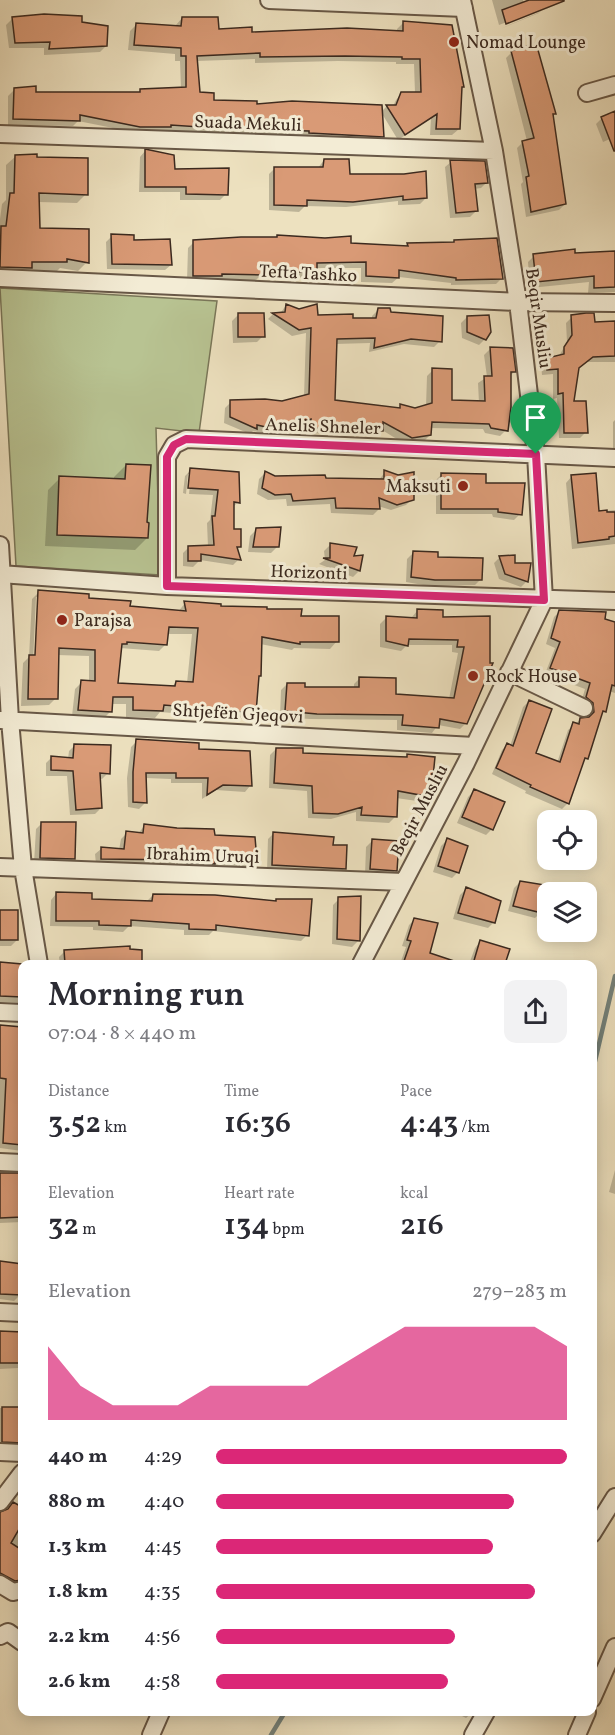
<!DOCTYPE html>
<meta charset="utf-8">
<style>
:root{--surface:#fff;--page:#f2f2f3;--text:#2b2b33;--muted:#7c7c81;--accent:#db2777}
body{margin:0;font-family:Vollkorn,serif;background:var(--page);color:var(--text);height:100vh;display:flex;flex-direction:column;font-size:22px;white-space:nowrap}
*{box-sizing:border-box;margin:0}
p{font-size:20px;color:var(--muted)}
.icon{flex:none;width:33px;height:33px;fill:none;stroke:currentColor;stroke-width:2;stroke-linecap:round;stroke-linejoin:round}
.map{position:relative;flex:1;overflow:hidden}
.side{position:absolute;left:18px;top:960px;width:579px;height:756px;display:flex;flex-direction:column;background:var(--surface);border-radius:12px;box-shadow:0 3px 15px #0003}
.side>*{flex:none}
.controls{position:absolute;left:537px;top:810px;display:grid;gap:12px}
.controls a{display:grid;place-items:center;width:60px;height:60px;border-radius:12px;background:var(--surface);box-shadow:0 3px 15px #0003;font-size:30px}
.pin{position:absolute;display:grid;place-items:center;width:51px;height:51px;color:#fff;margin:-62px -26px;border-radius:50% 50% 50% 0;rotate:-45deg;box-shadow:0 0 6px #0007}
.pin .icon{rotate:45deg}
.round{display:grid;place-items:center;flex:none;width:63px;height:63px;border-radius:12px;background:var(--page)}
.head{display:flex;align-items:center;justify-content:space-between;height:102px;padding:0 30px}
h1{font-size:33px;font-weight:600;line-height:45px}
.metrics{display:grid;grid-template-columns:repeat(3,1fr);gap:9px;height:102px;padding:6px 30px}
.metrics div{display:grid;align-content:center}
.metrics b{font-size:30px;font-weight:600}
.metrics small{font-size:16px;font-weight:400}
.metrics p{font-size:16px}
.chart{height:168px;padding:12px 30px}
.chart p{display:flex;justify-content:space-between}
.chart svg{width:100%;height:108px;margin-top:6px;fill:var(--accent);opacity:.7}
ul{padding:0 30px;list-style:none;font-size:20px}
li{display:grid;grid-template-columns:96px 72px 1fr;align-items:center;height:45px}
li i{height:15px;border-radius:8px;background:var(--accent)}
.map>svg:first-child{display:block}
</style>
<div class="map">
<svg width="615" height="1735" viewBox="0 0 615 1735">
<rect width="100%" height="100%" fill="#ede1bf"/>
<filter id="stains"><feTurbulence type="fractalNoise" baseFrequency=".00333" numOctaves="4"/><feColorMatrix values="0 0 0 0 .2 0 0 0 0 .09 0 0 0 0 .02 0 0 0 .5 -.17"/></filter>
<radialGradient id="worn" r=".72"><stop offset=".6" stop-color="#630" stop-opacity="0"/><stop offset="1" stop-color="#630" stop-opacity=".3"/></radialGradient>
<path fill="#b8c392" stroke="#7a7658" stroke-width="1.5" d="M0,288L217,301L199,433L156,428L160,575L16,566Z"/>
<path fill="#0003" fill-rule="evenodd" d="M492,0H523L524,3L533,0H543L544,7L539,13L500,29L540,12V9L499,25Z
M182,18L218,31L250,34L397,32V29L404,22L462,87L461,88L459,129L452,135H430L431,118L398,140L381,112L387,106H393L396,100L402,93H415L414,64H396V62L338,61L255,63V59L196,61L198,94L213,102L255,106L382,136L376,142L262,135V134L223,135L166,130L163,133L133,132L78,121L73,126L8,125V96L14,90L35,93H138L141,91L181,89L180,61H175V54L128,50L130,31L136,25L176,27V25Z
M12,19L80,24L106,46L100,52L44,55V48H9L6,25Z
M512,52L554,113L551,116L565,204L559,210L526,217L521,184L523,182L517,148L523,142L527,141L506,58Z
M615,112V149L610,139L603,142L596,124L602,118Z
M145,151L173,170L226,194L220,200H180V192H139L140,157Z
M16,156L86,194L77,203L38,202V229L87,262L78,271L60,268L57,271H27L21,277L0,276V219L2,204L6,200V165Z
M324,160L349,176L426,198L420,204L398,205V201L346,207L305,206L299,212L269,210V174L275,168H318Z
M451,162L487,182L481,188L474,189L476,211L470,217L450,218L445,167Z
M112,236L133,242L171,265L165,270L107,269L106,242Z
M454,241L502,278L496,284L451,285V283L399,277L392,283L361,282V268H316V273L310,278L260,276L255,281L216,279L214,281H187L188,248L194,242L350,244L404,248L407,244H452Z
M615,252V292L588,293L589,282L530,288L528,262L534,256Z
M286,305L317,316L352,319H372V316L378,310L440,341L434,347L404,344L369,352L370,343L335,344L334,401L397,409L401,406L415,409L426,406L427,376L433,370L451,401L479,403L478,383L487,377L484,355L490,349L514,372L510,376L506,430L500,436L485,433L483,429L430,428V435L424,441L405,444L382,430L376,436L306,433V423L272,435L253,431L250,434L224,423L225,408L231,402L282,403L304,397L306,333L292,336L268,319L273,314H280Z
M238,315L263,336L257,342L233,343L232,321Z
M467,317L485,339L479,345L462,338L461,323Z
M572,317L593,323H615V362H586L577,369L572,403L586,432L580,438H559L557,398L553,399V374L542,375L541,365L547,359L559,356L567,342L566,323Z
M615,420V448H613V422Z
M126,465L145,523L147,538L135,550L45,546L48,490L60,478L114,480V477Z
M191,470L238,502L232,508L233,530L240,546L236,550L239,559L233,565L200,560L193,567L183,566V553L189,547H208L207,523L210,520L213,495L189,494L191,474H188L186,494L183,493L185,476Z
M385,472L412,499L406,505L391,510L378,506L379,509L373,515L331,513L330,504L287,506L286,499L268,500L257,494L259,479L265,473L275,478L379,480Z
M442,474L485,485L520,514L514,520L493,517L492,514H436V480Z
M572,476L598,512L615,510V544L572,549L566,483Z
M256,530L277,547L271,553L248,552L250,536Z
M330,545L352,558L362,557L359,571L353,577L319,564L325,560L324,551Z
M413,553L436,559L481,579L475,585L429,586L406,582L407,559Z
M513,556L514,564L527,581L521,587L499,579L494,563L499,558Z
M39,592L128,608L178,612L185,603L265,611L300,617L337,641L330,649L294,648L292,650L260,644V675L257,678L254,712L247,719L160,712L155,718L126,717V704H111V711L104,718L72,716L75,689L82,682H89V656L57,655L56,698L49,705L21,706L23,663L29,657L32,599ZM36,597H39L36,663H33ZM167,634H192L187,683L176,682L171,688L116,684L120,648L159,651L166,644Z
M417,611L441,619L489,618L466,723L460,729L438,725L432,733L397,730V720L310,719L280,717L281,690L287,684L303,688L354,689V684L360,678L395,695L449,699L458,653L452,652V645H407L401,651L380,647V624L386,618L411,620L412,617Z
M560,611L615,623V693L609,691L604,711L600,716L586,758L581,763L568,803L562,809L525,793L526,791L492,774L502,750L508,744L510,746L523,707L529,701L534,754L557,763L568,730L581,719H588V709L581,703L585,689L545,674L555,648L546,644L554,617Z
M137,741L198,751L250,786L245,792L216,790L202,799V783H171V779L145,778V803L139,809L128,807L127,778L131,747Z
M75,745L108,773L102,779L99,778L101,808L95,814L70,815L67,776H46V763L51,758L68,759L69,751Z
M276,749L302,754L405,759L408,755L430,797L424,802L396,798L395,817L389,823L356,821V812L331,819L308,818L307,791L269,788L270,755Z
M474,791L492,829L486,835L457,823L468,797Z
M42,823L73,859L67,865L34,863L36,829Z
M144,826L213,836L255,861L250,867L213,865L208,870L182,869V865L96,864L95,854L101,849L119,850L121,839L127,833L138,834Z
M273,834L331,846L344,869L338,875L267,870L268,839Z
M447,840L458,872L452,878L433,872L441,846Z
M372,841L395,870L390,876L365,875L366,847Z
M520,882L541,912L535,918L508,911L514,888Z
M466,889L494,922L488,928L453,919L460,895Z
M56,894L90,900L146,902L153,895L307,935L301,941L213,931L209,935H184V930L129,926L123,932L93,930V927L50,926L51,900Z
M339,899L358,941L352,947L332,944L333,905Z
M0,912L17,940L11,946H0Z
M415,919L428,954L438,957L435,964H400L406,947L402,946L409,925Z
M480,942L508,950L503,964H469L475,948Z
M65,951L140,961L137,964H60L59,957Z
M320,960L339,964H315Z
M0,964L22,965V1003L0,1002Z
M0,1027L22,1028V1151L0,1148Z
M615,1170V1194L609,1192Z
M0,1174L22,1175V1222L0,1223Z
M0,1263L22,1265V1296H19L14,1301L0,1299Z
M0,1333L22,1334V1383L18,1382V1368L0,1369Z
M0,1408L22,1409V1452L0,1447Z
M14,1504L22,1509V1574L13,1585L0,1582V1513H5Z
M454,1712H473L466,1718Z"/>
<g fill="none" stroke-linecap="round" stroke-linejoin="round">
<path stroke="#74827b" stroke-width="4.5" d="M592,1074L615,976
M271,1735L285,1712"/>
</g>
<path fill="#d99a76" stroke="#3c2a1f" stroke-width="1.5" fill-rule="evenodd" d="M529,0H564V1L506,24L502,10Z
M44,14L82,16V22L108,26L107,46L49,49L50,42L15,43L12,17Z
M182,17H218L219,29L252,27V32L347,28L403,31V21L452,25L464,87H462L460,129H436L437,114L405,135L386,105H396L401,92H421L420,59H402V57L345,56L260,57V53L197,56L200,92L214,93V100L257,101V104L292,101L382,105L384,137L309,133V131L268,130V128L230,129L171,125V127H140L80,115V121L13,119L14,88L36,86V92H140V89L186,87V56H181V48L134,45L136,23L181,26Z
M536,43L556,114H553L566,204L531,212L526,177L529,176L522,141L534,138L511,51Z
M615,111V151H614L601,117Z
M145,149L174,155L175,169L229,168L228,195L186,194V187H145Z
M37,154V157L88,158V195L39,193L40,228L89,229V263L67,259V262H32V268L0,267L1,226H6L10,193H14L15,155Z
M324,159H349L350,174H404L426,171L427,198L403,200V196L353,202L307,200V206L274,205V167H323Z
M450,160L485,161L488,183L475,184L478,211L456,213Z
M111,234L134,235V240L170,239L172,265L112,264Z
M277,235L325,238L351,236V243L408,246L407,243L454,242V240L497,238L503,279L456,280V278L399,270V278L366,276V262L317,263V273L262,270V275L222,274V276H193V240L241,237H277Z
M575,249V253L615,251V287L594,288V276L536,282L533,254Z
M286,304L299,309L317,304L318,315L353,314V318H376L378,308H390L391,312L443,316L442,342L411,339L374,348L375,338L337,339L335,400L400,408V404L415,408L432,403V368L452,369V400L485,401L484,376H492L490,347L513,348L516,372H511V407L508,431L491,428L489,424L432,422L431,435L412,438L383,422V431L311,428V419L279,430L257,425V429L230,417V400L265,399L282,401L309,394L311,328L299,330L272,313L285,312Z
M238,313H264L265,337H238Z
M586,313H594L595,322L615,321V356L593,357L579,368L574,401H586L588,433H564L563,393L558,394V369L547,370V358L564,354V347L572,335L571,315Z
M489,315L491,332L486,340L467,332V316Z
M126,464L151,465L147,522L149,523L148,538L57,535L59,476L125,479Z
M190,468L239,472L240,503L234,502V529H241V547H237L241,560L201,554V561H188V546L214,545L212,516H215L218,490L188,488Z
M384,470L398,475L414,472V500L397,505L379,498L380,509L336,508L335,498L293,501L291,494L275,495L262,488L265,471L275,476L325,475L326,478L384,479Z
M441,473L486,474V483H525L522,515L498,512V509H441Z
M596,473L599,511L607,510V512H615V536L609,537V539L578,543L571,475Z
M281,527L279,547H253L256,528Z
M330,543L357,547L354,556L363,555L360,571L323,558H330Z
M413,551L438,552V557L483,558L482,580H435L411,577Z
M515,555V563H531L528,582L505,574L499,556Z
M38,590L89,594V598L131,601L130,606L186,611L184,601L221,604V606L267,607V609H302L301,616H339V642H300V644L262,637L261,676H259L256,713L164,705L163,711L133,710V697H113L112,712L78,710L81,680L95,681V650L59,648L58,699H28L29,655H35ZM169,627L198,628L193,682L176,681L175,686L118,683L122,644H127V642L167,645Z
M417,609L443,610V617L490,616V663H493L467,724L440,719L439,728L402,725L403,715L317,714L285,711L287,683H305V687H359V677L396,678V694L454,698L464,647H457L458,640L409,639L408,646L386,641V616L417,618Z
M559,610L606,612L605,619L615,622V686L612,685L606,712L603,711L588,759L585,758L569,804L530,787L531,785L496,768L507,743L513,746L529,700L552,709L536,753L560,762L573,722L579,724L580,718L589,717L594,712L593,703L586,697L590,683L550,668L560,642L551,638Z
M136,739L199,743V749L250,751L252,786L223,785L207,795L208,778H176V773H146L147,803L133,802V772Z
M74,744L111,745L110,774L100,773L102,808L76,810L73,771L51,770V756L73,758Z
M276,748H303V753L407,757V754L435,757L431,797L398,791L397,817L361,815L362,807L338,814L313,813L312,786L274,783Z
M474,789L505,802L493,830L462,817Z
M41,822H76L75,859L40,858Z
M144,824L177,828L214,829L215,835L255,837L257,861L215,859V864L187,863V860L101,859V847L124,849L126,831L143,833Z
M273,832L334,837L333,845H347L346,869L272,865Z
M447,838L468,846L459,873L438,866Z
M372,839L399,841L397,871L370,869Z
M520,881L551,886L542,913L513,906Z
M466,887L501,901L495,923L458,913Z
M56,892L92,893V899L152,901L153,894L215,895L276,901V899H312L309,936L216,925V930L189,929V924L131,920V926L99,925V921H56Z
M361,896L360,941L337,939L338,897Z
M0,910H18V940H0Z
M414,918L438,923L430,953L457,962L456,964H403L411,941L407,940Z
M480,940L510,949L505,964H473Z
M130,946V949L142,950V962L108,963V964H65L64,950Z
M0,962L22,964V997L0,996Z
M0,1025L22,1027V1145L3,1143L6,1079L0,1078Z
M0,1173H22V1217L0,1218Z
M0,1261L22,1264V1295L0,1294Z
M0,1331L22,1332V1363H0Z
M2,1407H22V1443L2,1442Z
M13,1502L22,1507V1524L11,1543L22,1550V1577L21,1580L15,1581L0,1573V1512L8,1509Z"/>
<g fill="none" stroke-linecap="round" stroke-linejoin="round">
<defs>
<path id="minor" d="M269,0L464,8
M587,93L615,85
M0,134L494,151
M0,278L518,302L615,303
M0,545L10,720L23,868L39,964
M0,574L167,586L615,601
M167,586V457L174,445L186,439L615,458
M509,672L584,708
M0,720L474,746
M0,867L404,882
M361,964L466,763L544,600L536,454L518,302L494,151L462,0
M0,1012L22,1013
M0,1162L22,1163
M0,1312L22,1313
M0,1452L22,1453
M0,1502L22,1473
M592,1534L615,1497
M0,1584L13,1592L22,1590
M0,1636L8,1632L22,1642
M592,1699L615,1647
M151,1735L161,1712
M473,1735L486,1712
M577,1735L587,1712"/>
</defs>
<use href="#minor" stroke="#685847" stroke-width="20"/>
<use href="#minor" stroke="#f3ecd5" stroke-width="16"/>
</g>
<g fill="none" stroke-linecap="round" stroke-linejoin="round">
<defs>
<path id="route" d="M186,439L536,454L544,600L167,586V457L174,445Z"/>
</defs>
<use href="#route" stroke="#fff" stroke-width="12"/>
<use href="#route" stroke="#db2777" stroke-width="8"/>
</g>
<g fill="#8f2418" stroke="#f3ecd5" stroke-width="2">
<circle cx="454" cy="42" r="6"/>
<circle cx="463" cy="486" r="6"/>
<circle cx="62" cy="620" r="6"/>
<circle cx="473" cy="676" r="6"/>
</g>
<g text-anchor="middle" stroke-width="6" stroke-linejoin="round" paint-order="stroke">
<g font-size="18" fill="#3c2a1f" stroke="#f3ecd5" text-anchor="start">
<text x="466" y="48">Nomad Lounge</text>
<text x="451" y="492" text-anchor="end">Maksuti</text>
<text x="74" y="626">Parajsa</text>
<text x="485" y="682">Rock House</text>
</g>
<g font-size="18" fill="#3c2a1f" stroke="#f3ecd5">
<text transform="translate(248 123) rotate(2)" y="6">Suada Mekuli</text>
<text transform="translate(308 273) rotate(3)" y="6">Tefta Tashko</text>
<text transform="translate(539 318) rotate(82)" y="6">Beqir Musliu</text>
<text transform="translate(323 426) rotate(2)" y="6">Anelis Shneler</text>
<text transform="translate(309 572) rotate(2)" y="6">Horizonti</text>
<text transform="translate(238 713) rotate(3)" y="6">Shtjefën Gjeqovi</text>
<text transform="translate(419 810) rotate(-62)" y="6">Beqir Musliu</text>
<text transform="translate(203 855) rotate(2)" y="6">Ibrahim Uruqi</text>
</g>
</g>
<rect width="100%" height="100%" filter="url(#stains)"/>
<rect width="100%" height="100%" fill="url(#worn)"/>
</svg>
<div class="controls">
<a><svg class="icon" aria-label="locate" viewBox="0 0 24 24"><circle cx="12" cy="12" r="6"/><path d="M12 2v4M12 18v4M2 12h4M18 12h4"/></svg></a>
<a><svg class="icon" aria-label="layers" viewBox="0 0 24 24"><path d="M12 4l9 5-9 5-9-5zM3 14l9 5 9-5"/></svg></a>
</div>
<div class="pin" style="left:536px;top:454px;background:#1e9e55"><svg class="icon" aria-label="arrive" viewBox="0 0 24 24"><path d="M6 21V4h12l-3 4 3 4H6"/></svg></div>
<section class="side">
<div class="head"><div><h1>Morning run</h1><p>07:04 · 8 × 440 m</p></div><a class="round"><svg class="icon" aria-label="share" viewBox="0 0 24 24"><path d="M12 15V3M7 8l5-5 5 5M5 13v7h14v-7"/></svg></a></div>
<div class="metrics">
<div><p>Distance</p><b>3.52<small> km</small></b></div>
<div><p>Time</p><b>16:36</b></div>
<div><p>Pace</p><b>4:43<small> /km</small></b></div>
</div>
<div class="metrics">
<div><p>Elevation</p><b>32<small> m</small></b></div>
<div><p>Heart rate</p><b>134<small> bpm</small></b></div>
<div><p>kcal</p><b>216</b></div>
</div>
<div class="chart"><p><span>Elevation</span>279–283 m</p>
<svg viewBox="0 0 160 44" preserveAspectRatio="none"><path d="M0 44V14L10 30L20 38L30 38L40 38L50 30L60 30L70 30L80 30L90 22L100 14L110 6L120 6L130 6L140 6L150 6L160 14V44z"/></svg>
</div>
<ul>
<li><b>440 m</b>4:29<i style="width:100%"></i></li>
<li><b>880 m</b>4:40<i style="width:85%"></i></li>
<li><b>1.3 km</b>4:45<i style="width:79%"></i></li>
<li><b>1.8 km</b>4:35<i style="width:91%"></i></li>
<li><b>2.2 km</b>4:56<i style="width:68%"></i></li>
<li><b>2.6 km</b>4:58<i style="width:66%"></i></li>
</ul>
</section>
</div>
